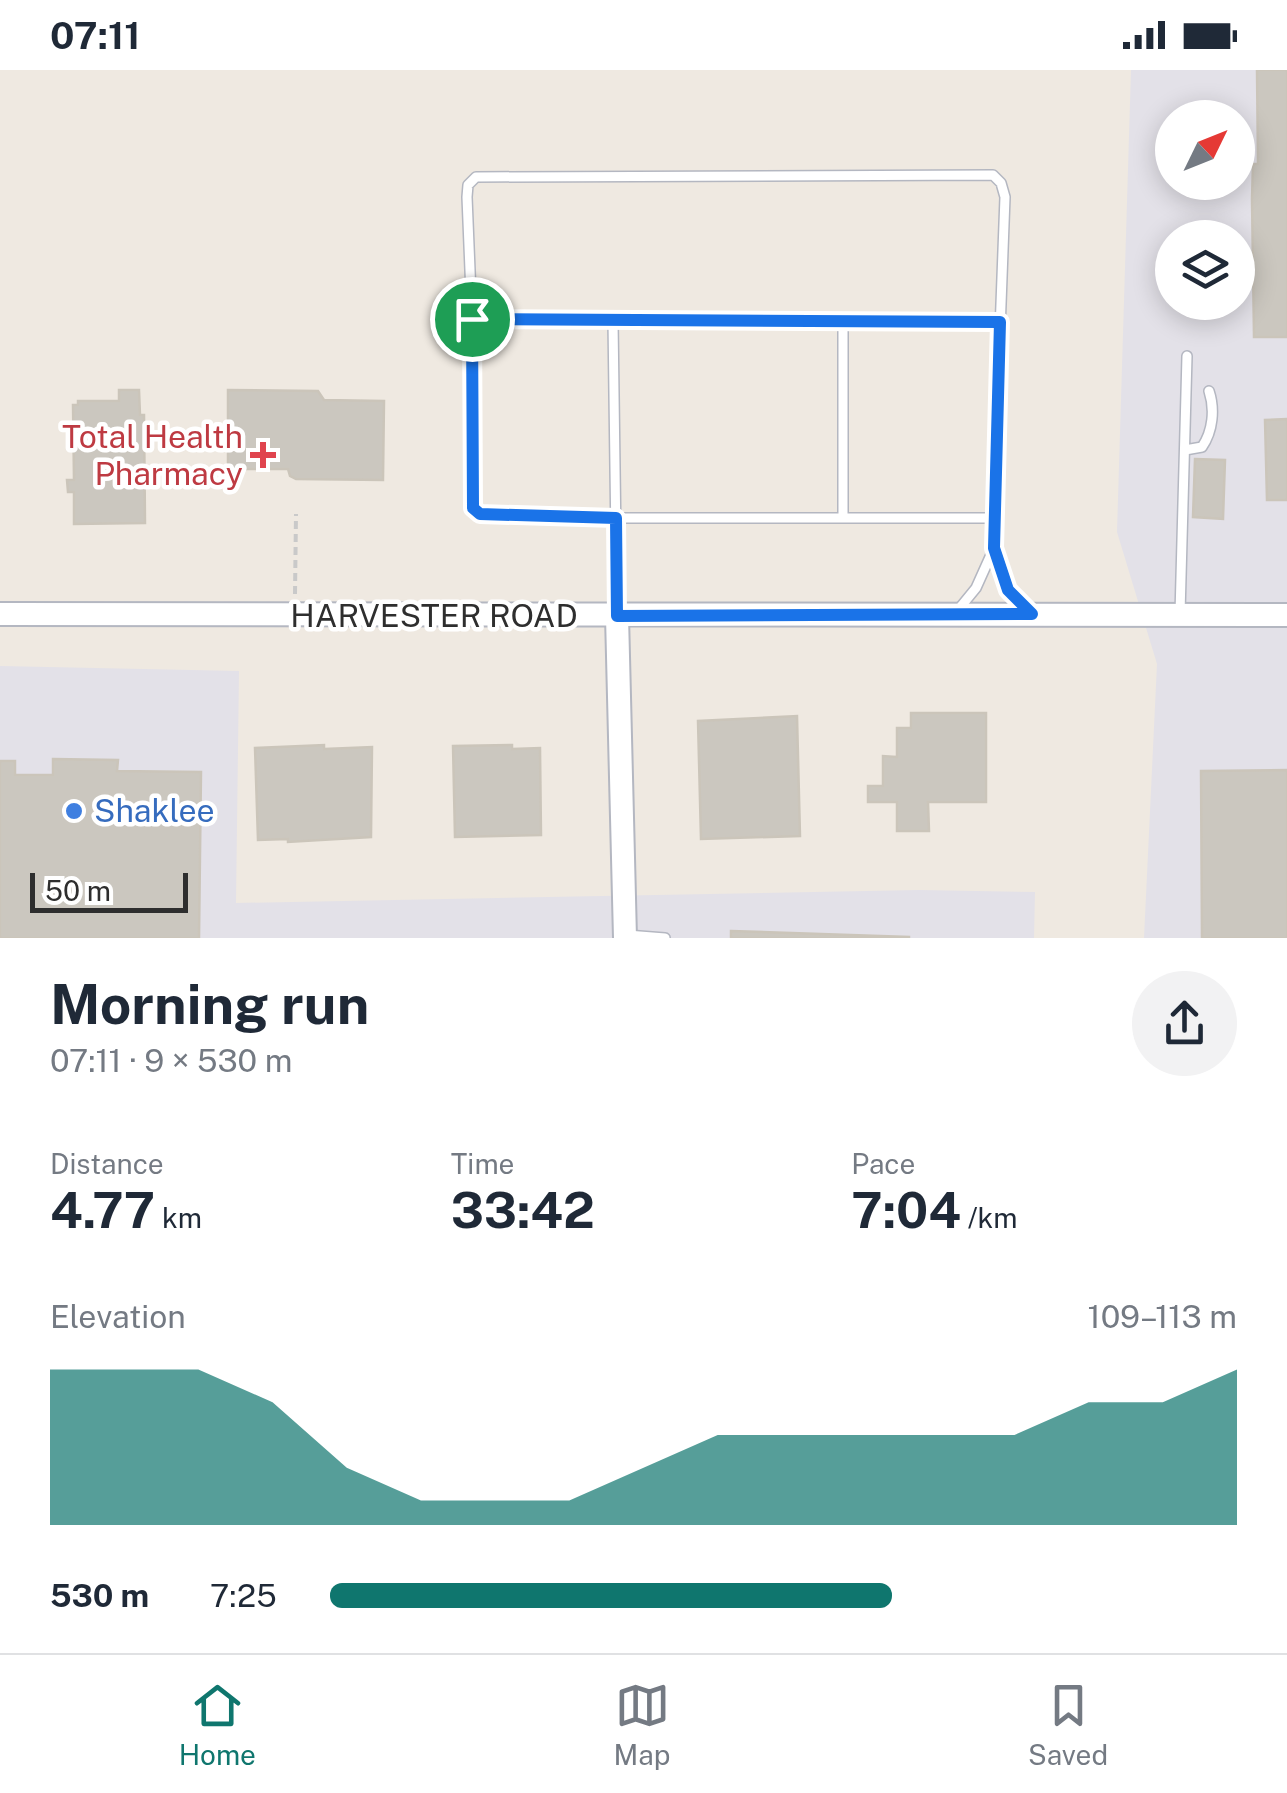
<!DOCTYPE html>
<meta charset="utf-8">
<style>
:root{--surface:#fff;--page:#f2f2f3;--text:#1f2937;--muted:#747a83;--line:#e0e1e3;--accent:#0f766e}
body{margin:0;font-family:"Public Sans",sans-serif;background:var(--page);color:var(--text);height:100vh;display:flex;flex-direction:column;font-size:38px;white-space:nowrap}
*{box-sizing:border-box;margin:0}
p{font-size:32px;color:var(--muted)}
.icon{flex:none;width:55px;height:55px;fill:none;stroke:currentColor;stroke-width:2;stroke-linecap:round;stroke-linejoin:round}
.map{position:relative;height:868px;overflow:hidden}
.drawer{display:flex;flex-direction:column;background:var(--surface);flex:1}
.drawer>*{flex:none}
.needle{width:65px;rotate:47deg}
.controls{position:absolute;left:1155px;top:30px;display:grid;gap:20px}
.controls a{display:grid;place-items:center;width:100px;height:100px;border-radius:50%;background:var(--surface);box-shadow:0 5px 25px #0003;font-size:50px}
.scale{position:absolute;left:30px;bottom:25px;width:158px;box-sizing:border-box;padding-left:10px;border:5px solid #2e2e2e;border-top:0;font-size:28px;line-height:35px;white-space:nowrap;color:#2e2e2e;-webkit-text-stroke:8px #fff;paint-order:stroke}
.pin{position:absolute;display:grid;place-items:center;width:85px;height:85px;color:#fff;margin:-42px;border:5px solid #fff;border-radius:50%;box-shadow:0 2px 10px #0007}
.round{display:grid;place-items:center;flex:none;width:105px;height:105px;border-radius:52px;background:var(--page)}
.head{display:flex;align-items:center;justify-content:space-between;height:170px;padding:0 50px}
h1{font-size:55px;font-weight:700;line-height:75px}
.figures{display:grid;grid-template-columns:repeat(3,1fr);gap:15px;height:170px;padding:10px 50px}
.figures div{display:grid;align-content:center}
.figures b{font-size:50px;font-weight:700}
.figures small{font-size:28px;font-weight:400}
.figures p{font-size:28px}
.chart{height:280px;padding:20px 50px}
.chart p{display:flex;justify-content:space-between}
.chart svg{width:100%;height:180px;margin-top:10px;fill:var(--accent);opacity:.7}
ul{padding:0 50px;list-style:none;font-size:32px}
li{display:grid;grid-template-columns:160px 120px 1fr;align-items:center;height:75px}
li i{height:25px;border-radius:12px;background:var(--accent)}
.status{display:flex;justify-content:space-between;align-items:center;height:70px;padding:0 50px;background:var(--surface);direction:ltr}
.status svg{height:28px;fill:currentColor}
.tab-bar{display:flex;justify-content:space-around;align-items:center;height:140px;border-top:2px solid var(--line);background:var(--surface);font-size:28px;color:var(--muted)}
.tab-bar a{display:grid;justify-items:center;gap:5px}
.tab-bar .current{color:var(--accent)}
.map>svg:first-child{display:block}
</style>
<div class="status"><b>07:11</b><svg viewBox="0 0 49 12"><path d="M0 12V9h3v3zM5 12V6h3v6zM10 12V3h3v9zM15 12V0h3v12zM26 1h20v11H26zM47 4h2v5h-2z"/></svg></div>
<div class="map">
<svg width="1287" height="868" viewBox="0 0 1287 868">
<rect width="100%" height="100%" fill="#efe9e1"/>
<path fill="#e3e1e8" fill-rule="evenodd" d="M1131,0H1287V868H1144L1157,594L1117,462ZM1172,48H1238V112H1172ZM1172,168H1238V232H1172Z
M0,596L239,601L236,833L919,820L1035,822L1034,868H0Z"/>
<path fill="#cbc7bf" stroke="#cbc5ba" stroke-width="2.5" d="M1257,0H1287V267H1254L1252,129L1253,94H1258Z
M119,320H139L140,345H144L145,453L74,454V422H68L67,410H74L73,335H78V331H119Z
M228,320L318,321L324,330L384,331L383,410L296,409L290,406L288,399H228Z
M1287,349V430H1267L1265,350Z
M1195,389L1225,390L1223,449L1193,447Z
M911,643H986V732H928L929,761H897V732H868V716H883V686L897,687V658H911Z
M797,646L800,766L701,769L698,651Z
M324,675V679L372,677L371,767L288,772V769L258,770L255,678Z
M512,675V679L540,678L541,765L455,767L453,676Z
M53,689L118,690L117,701L201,702L199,868H0V691H15V705H53Z
M1287,700V868H1202L1201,701Z
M731,861L909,867V868H731Z"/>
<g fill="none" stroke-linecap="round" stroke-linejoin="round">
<defs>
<path id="lane" d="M472,249L467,127L468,115L476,107L993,105L1001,113L1005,127L993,448H616L480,445L473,438L472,249L613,251L617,544
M613,251L1000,252
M843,251V448
M1185,380L1202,377C1213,361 1215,339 1209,321
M993,448C994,480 998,518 1025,539
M958,540L976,518L994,478
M1180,544L1187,286
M627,865L665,868"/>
<path id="secondary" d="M0,544L1287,545
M617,546L625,868"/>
</defs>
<use href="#lane" stroke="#b4b7c1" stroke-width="12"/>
<use href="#secondary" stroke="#b4b7c1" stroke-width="26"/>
<path stroke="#c9c9c9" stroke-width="4" stroke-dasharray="8 5" stroke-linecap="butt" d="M295,524L296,444"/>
<use href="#lane" stroke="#fff" stroke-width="9"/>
<use href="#secondary" stroke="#fff" stroke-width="22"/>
</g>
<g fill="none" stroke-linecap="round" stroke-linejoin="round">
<defs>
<path id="route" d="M472,249L1000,252L994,478L1008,520L1032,544L617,546L616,448L480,444L473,438Z"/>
</defs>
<use href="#route" stroke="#fff" stroke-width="20"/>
<use href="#route" stroke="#1a73e8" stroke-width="12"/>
</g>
<path fill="#e0444e" stroke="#fff" stroke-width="4" d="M258 370h10v10h10v10h-10v10h-10v-10h-10v-10h10z"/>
<circle fill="#3f7fe0" stroke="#fff" stroke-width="4" cx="74" cy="741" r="10"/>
<g text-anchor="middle" stroke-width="9" stroke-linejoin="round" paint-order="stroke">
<g font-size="32" fill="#be3a42" stroke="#fff" text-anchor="end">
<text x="243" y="378">Total Health<tspan x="243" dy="37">Pharmacy</tspan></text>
</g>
<g font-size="32" fill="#2e2e2e" stroke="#fff">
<text x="434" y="557">HARVESTER ROAD</text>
</g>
<g font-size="32" fill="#366cbe" stroke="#fff" text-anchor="start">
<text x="94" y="752">Shaklee</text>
</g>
</g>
</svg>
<div class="controls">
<a><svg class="needle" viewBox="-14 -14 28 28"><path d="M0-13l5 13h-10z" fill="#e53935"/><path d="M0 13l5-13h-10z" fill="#747a83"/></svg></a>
<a><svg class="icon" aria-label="layers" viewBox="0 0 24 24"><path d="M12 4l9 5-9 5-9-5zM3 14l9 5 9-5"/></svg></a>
</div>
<div class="scale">50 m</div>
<div class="pin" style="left:472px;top:249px;background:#1e9e55"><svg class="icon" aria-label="arrive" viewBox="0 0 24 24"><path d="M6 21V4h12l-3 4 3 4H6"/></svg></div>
</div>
<section class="drawer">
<div class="head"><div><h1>Morning run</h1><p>07:11 · 9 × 530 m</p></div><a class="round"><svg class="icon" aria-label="share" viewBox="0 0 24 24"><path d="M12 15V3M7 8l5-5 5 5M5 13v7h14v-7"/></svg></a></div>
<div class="figures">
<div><p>Distance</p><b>4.77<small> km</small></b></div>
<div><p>Time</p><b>33:42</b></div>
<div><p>Pace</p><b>7:04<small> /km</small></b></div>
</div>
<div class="chart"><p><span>Elevation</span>109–113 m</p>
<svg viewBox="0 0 160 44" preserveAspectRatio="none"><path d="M0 44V6L10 6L20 6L30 14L40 30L50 38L60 38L70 38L80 30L90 22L100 22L110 22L120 22L130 22L140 14L150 14L160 6V44z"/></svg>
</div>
<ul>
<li><b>530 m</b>7:25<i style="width:62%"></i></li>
</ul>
</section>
<nav class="tab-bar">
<a class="current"><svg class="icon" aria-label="home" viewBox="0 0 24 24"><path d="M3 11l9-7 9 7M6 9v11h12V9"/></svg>Home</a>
<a><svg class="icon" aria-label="map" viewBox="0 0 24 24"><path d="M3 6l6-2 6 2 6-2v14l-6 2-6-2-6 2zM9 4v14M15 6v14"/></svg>Map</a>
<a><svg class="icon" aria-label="saved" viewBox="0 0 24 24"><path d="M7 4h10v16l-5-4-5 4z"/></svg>Saved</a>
</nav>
